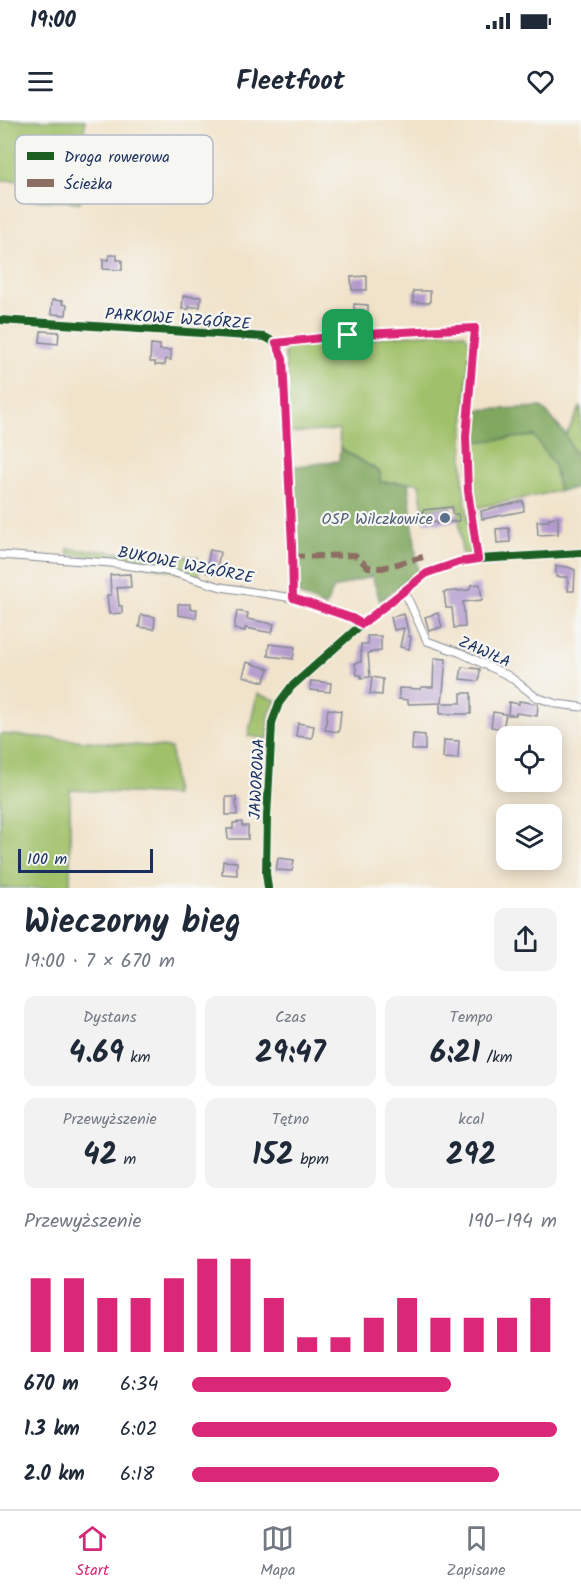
<!DOCTYPE html>
<html lang="pl">
<meta charset="utf-8">
<style>
:root{--surface:#fff;--page:#f2f2f3;--text:#1f2937;--muted:#747a83;--line:#e0e1e3;--accent:#db2777}
body{margin:0;font-family:Kalam,sans-serif;background:var(--page);color:var(--text);height:100vh;display:flex;flex-direction:column;font-size:22px;white-space:nowrap}
*{box-sizing:border-box;margin:0}
p{font-size:20px;color:var(--muted)}
.icon{flex:none;width:33px;height:33px;fill:none;stroke:currentColor;stroke-width:2;stroke-linecap:round;stroke-linejoin:round}
.map{position:relative;height:768px;overflow:hidden}
.side{display:flex;flex-direction:column;background:var(--surface);flex:1}
.side>*{flex:none}
.tools{position:absolute;left:496px;top:606px;display:grid;gap:12px}
.tools a{display:grid;place-items:center;width:66px;height:66px;border-radius:12px;background:var(--surface);box-shadow:0 3px 15px #0003;font-size:30px}
.scale{position:absolute;left:18px;bottom:15px;width:135px;box-sizing:border-box;padding-left:6px;border:3px solid #1b2f5e;border-top:0;font-size:16px;line-height:21px;white-space:nowrap;color:#1b2f5e;-webkit-text-stroke:4px #f6f6f2;paint-order:stroke}
.pin{position:absolute;display:grid;place-items:center;width:51px;height:51px;color:#fff;margin:-26px;border-radius:12px;box-shadow:0 3px 9px #0006}
.round{display:grid;place-items:center;flex:none;width:63px;height:63px;border-radius:12px;background:var(--page)}
.headline{display:flex;align-items:center;justify-content:space-between;height:102px;padding:0 24px}
h1{font-size:33px;font-weight:700;line-height:45px}
.metrics{display:grid;grid-template-columns:repeat(3,1fr);gap:9px;height:102px;padding:6px 24px}
.metrics div{display:grid;align-content:center;border-radius:12px;background:var(--page);text-align:center}
.metrics b{font-size:30px;font-weight:700}
.metrics small{font-size:16px;font-weight:400}
.metrics p{font-size:16px}
.chart{height:168px;padding:12px 24px}
.chart p{display:flex;justify-content:space-between}
.chart svg{width:100%;height:108px;margin-top:6px;stroke:var(--accent);stroke-width:6}
ul{padding:0 24px;list-style:none;font-size:20px}
li{display:grid;grid-template-columns:96px 72px 1fr;align-items:center;height:45px}
li i{height:15px;border-radius:8px;background:var(--accent)}
.status{display:flex;justify-content:space-between;align-items:center;height:42px;padding:0 30px;background:var(--surface);direction:ltr}
.status svg{height:16px;fill:currentColor}
header{display:flex;justify-content:space-between;align-items:center;height:78px;padding:0 24px;background:var(--surface);font-size:27px;font-weight:700}
.menu{display:flex;justify-content:space-around;align-items:center;height:84px;border-top:2px solid var(--line);background:var(--surface);font-size:16px;color:var(--muted)}
.menu a{display:grid;justify-items:center;gap:3px}
.menu .on{color:var(--accent)}
.map>svg:first-child{display:block}
</style>
<div class="status"><b>19:00</b><svg viewBox="0 0 49 12"><path d="M0 12V9h3v3zM5 12V6h3v6zM10 12V3h3v9zM15 12V0h3v12zM26 1h20v11H26zM47 4h2v5h-2z"/></svg></div>
<header><svg class="icon" aria-label="menu" viewBox="0 0 24 24"><path d="M4 6h16M4 12h16M4 18h16"/></svg>Fleetfoot<svg class="icon" aria-label="heart" viewBox="0 0 24 24"><path d="M12 20l-8-8c-3-5 5-10 8-4 3-6 11-1 8 4z"/></svg></header>
<div class="map">
<svg width="581" height="768" viewBox="0 0 581 768">
<rect width="100%" height="100%" fill="#f6f6f2"/>
<filter id="ink" filterUnits="userSpaceOnUse"><feTurbulence type="fractalNoise" baseFrequency=".0167" numOctaves="2"/><feDisplacementMap in="SourceGraphic" scale="12" xChannelSelector="R" yChannelSelector="G"/><feConvolveMatrix kernelMatrix="1 2 1 2 8 2 1 2 1" color-interpolation-filters="sRGB"/></filter>
<filter id="wash" filterUnits="userSpaceOnUse"><feTurbulence type="fractalNoise" baseFrequency=".008" numOctaves="4" result="noise"/><feDisplacementMap in="SourceGraphic" scale="24" xChannelSelector="R" yChannelSelector="G"/><feGaussianBlur stdDeviation="1.35" result="paint"/><feColorMatrix in="noise" values="0 0 0 0 0 0 0 0 0 0 0 0 0 0 0 0 0 1.4 0 .05"/><feComposite in="paint" operator="in"/></filter>
<g filter="url(#wash)">
<rect width="100%" height="100%" fill="#f1e3ca"/>
<path fill="#a0c16b" stroke="#5e7864" stroke-width="1.5" d="M0,0H85L80,82L29,80L30,61L0,60Z
M453,212L465,214L470,223L463,320V362L472,429V432L467,435L462,433L458,385L423,390L419,363L380,362V352L340,328L339,310L288,313L287,259L284,227L357,218L373,220L383,217Z
M581,286V331L574,333L566,315Z
M534,316L554,345L559,371L475,388L470,349V322Z
M68,429L198,437L199,457L127,441L68,434Z
M257,574L276,580L269,594L268,619L248,616Z
M0,614L171,628L175,675L70,670V768H0Z"/>
<path fill="#80a75f" stroke="#4e6b5e" stroke-width="1.5" d="M542,287L566,315L574,333L581,344V368L559,371L554,345L534,316L470,322L474,290Z
M340,328L380,352V362L408,363L418,451L380,481L372,456L334,468L325,487L298,474L291,347L339,341Z"/>
<g id="blocks">
<path fill="#b39acd" d="M109,135H117V140H122V150L103,149V139L109,140Z
M367,156V170H352L351,157Z
M413,171H430V183L413,182Z
M183,176L201,177L200,187H189V189H182Z
M52,180L63,181L62,184L67,185L66,195L51,194Z
M354,184L368,185V202H354Z
M41,211L59,212L58,224L40,222Z
M151,224L160,225V230H171V240L166,239L165,245H155V242H150Z
M523,381L524,391L482,399L481,391Z
M452,387V394H458L459,401L436,404V402L424,403L423,390Z
M558,397V414L538,415L537,401H549V398Z
M509,408L510,422L497,423L496,409Z
M210,430L220,432L216,454L206,452Z
M556,446L568,447L575,450L574,471H568V457H556Z
M130,454L131,467L117,468L119,486H122V493L109,494L107,475H111L110,455Z
M480,464L482,480L463,482L465,507L454,508L452,488H446L444,472L469,470L471,465Z
M178,484H190V489H197L196,498L178,495Z
M237,491L248,493L247,499L274,504L272,513L245,508V511L234,509Z
M438,493L442,507L429,511L425,497Z
M404,494L409,516L411,517L409,529L400,527L404,508L394,510L391,497Z
M141,495L155,497L154,509L139,507Z
M367,516H381V531L368,533L370,557L361,558V555H357L355,543L361,542V524H368Z
M269,524L295,527L293,539L268,536Z
M434,538L446,539L442,583L408,584V580L399,579V568L420,569L422,567H433Z
M247,542L269,549L264,562L243,556Z
M462,547L480,549L479,561L460,559Z
M372,557L383,559L382,575L370,574Z
M311,561L331,563L330,572L310,570Z
M461,573H471V594H440V583H461Z
M519,581L538,584L537,596L516,593V595H508L509,582L519,584Z
M328,589L341,591L339,612L325,610Z
M493,592L506,594L503,609L491,607Z
M298,603L314,606L312,618L296,616Z
M413,614L425,615V630H412Z
M444,620L459,621L458,639L443,638Z
M226,677H236L237,695H226Z
M242,702V706H248V719H228L227,709H233V703Z
M278,738L294,740L292,751L276,750Z
M223,741L237,742V755L222,754Z"/>
</g>
</g>
<g filter="url(#ink)">
<use href="#blocks" fill-opacity="0" stroke="#868994" stroke-width="1.5"/>
<g fill="none" stroke-linecap="round" stroke-linejoin="round">
<defs>
<path id="minor" d="M0,200L265,217L276,223L283,239L292,426L293,478
M276,223L348,215L475,208L466,317L468,371L478,439
M0,435L111,443L172,452L221,467L293,478L352,498L362,504
M404,470L427,521L461,533L509,556L536,577L557,584L581,587
M268,768L266,753L267,697L272,603L279,583L291,567L362,504L427,453L459,442L478,439L581,433"/>
</defs>
<use href="#minor" stroke="#868994" stroke-width="9"/>
<use href="#minor" stroke="#fff" stroke-width="7"/>
<path stroke="#8d6e63" stroke-width="6" stroke-dasharray="12 6" stroke-linecap="butt" d="M292,437L355,435L368,447L382,448L423,437"/>
<defs>
<path id="cycleway" d="M0,200L265,217L276,223L283,239L292,426L293,478
M268,768L266,753L267,697L272,603L279,583L291,567L362,504L427,453L459,442L478,439L581,433"/>
</defs>
<use href="#cycleway" stroke="#f6f6f2" stroke-width="11"/>
<use href="#cycleway" stroke="#1b5e20" stroke-width="8"/>
</g>
</g>
<g fill="none" stroke-linecap="round" stroke-linejoin="round" filter="url(#ink)">
<defs>
<path id="route" d="M475,208L466,317L468,371L478,439L459,442L427,453L362,504L352,498L293,478L292,426L283,239L276,223L348,215Z"/>
</defs>
<use href="#route" stroke="#fff" stroke-width="12"/>
<use href="#route" stroke="#db2777" stroke-width="8"/>
</g>
<circle fill="#5c6f8a" stroke="#f6f6f2" stroke-width="2" cx="445" cy="398" r="6"/>
<g text-anchor="middle" stroke-width="4.5" stroke-linejoin="round" paint-order="stroke">
<g font-size="16" fill="#1b2f5e" stroke="#f6f6f2">
<text transform="translate(178 198) rotate(4)" y="6">PARKOWE WZGÓRZE</text>
<text transform="translate(186 444) rotate(11)" y="6">BUKOWE WZGÓRZE</text>
<text transform="translate(485 531) rotate(24)" y="6">ZAWIŁA</text>
<text transform="translate(256 659) rotate(-87)" y="6">JAWOROWA</text>
</g>
<g font-size="16" fill="#4e5e75" stroke="#f6f6f2" text-anchor="end">
<text x="433" y="404">OSP Wilczkowice</text>
</g>
</g>
<rect x="15" y="15" width="198" height="69" rx="9" fill="#f6f6f2" stroke="#b4bac6" stroke-width="1.5"/>
<rect x="27" y="32" width="27" height="8" fill="#1b5e20"/>
<rect x="27" y="59" width="27" height="8" fill="#8d6e63"/>
<g font-size="16" fill="#1b2f5e">
<text x="64" y="42">Droga rowerowa</text>
<text x="64" y="69">Ścieżka</text>
</g>
</svg>
<div class="tools">
<a><svg class="icon" aria-label="locate" viewBox="0 0 24 24"><circle cx="12" cy="12" r="6"/><path d="M12 2v4M12 18v4M2 12h4M18 12h4"/></svg></a>
<a><svg class="icon" aria-label="layers" viewBox="0 0 24 24"><path d="M12 4l9 5-9 5-9-5zM3 14l9 5 9-5"/></svg></a>
</div>
<div class="scale">100 m</div>
<div class="pin" style="left:348px;top:215px;background:#1e9e55"><svg class="icon" aria-label="arrive" viewBox="0 0 24 24"><path d="M6 21V4h12l-3 4 3 4H6"/></svg></div>
</div>
<section class="side">
<div class="headline"><div><h1>Wieczorny bieg</h1><p>19:00 · 7 × 670 m</p></div><a class="round"><svg class="icon" aria-label="share" viewBox="0 0 24 24"><path d="M12 15V3M7 8l5-5 5 5M5 13v7h14v-7"/></svg></a></div>
<div class="metrics">
<div><p>Dystans</p><b>4.69<small> km</small></b></div>
<div><p>Czas</p><b>29:47</b></div>
<div><p>Tempo</p><b>6:21<small> /km</small></b></div>
</div>
<div class="metrics">
<div><p>Przewyższenie</p><b>42<small> m</small></b></div>
<div><p>Tętno</p><b>152<small> bpm</small></b></div>
<div><p>kcal</p><b>292</b></div>
</div>
<div class="chart"><p><span>Przewyższenie</span>190–194 m</p>
<svg viewBox="0 0 160 44" preserveAspectRatio="none"><path d="M5 44V14M15 44V14M25 44V22M35 44V22M45 44V14M55 44V6M65 44V6M75 44V22M85 44V38M95 44V38M105 44V30M115 44V22M125 44V30M135 44V30M145 44V30M155 44V22"/></svg>
</div>
<ul>
<li><b>670 m</b>6:34<i style="width:71%"></i></li>
<li><b>1.3 km</b>6:02<i style="width:100%"></i></li>
<li><b>2.0 km</b>6:18<i style="width:84%"></i></li>
</ul>
</section>
<nav class="menu">
<a class="on"><svg class="icon" aria-label="home" viewBox="0 0 24 24"><path d="M3 11l9-7 9 7M6 9v11h12V9"/></svg>Start</a>
<a><svg class="icon" aria-label="map" viewBox="0 0 24 24"><path d="M3 6l6-2 6 2 6-2v14l-6 2-6-2-6 2zM9 4v14M15 6v14"/></svg>Mapa</a>
<a><svg class="icon" aria-label="saved" viewBox="0 0 24 24"><path d="M7 4h10v16l-5-4-5 4z"/></svg>Zapisane</a>
</nav>
